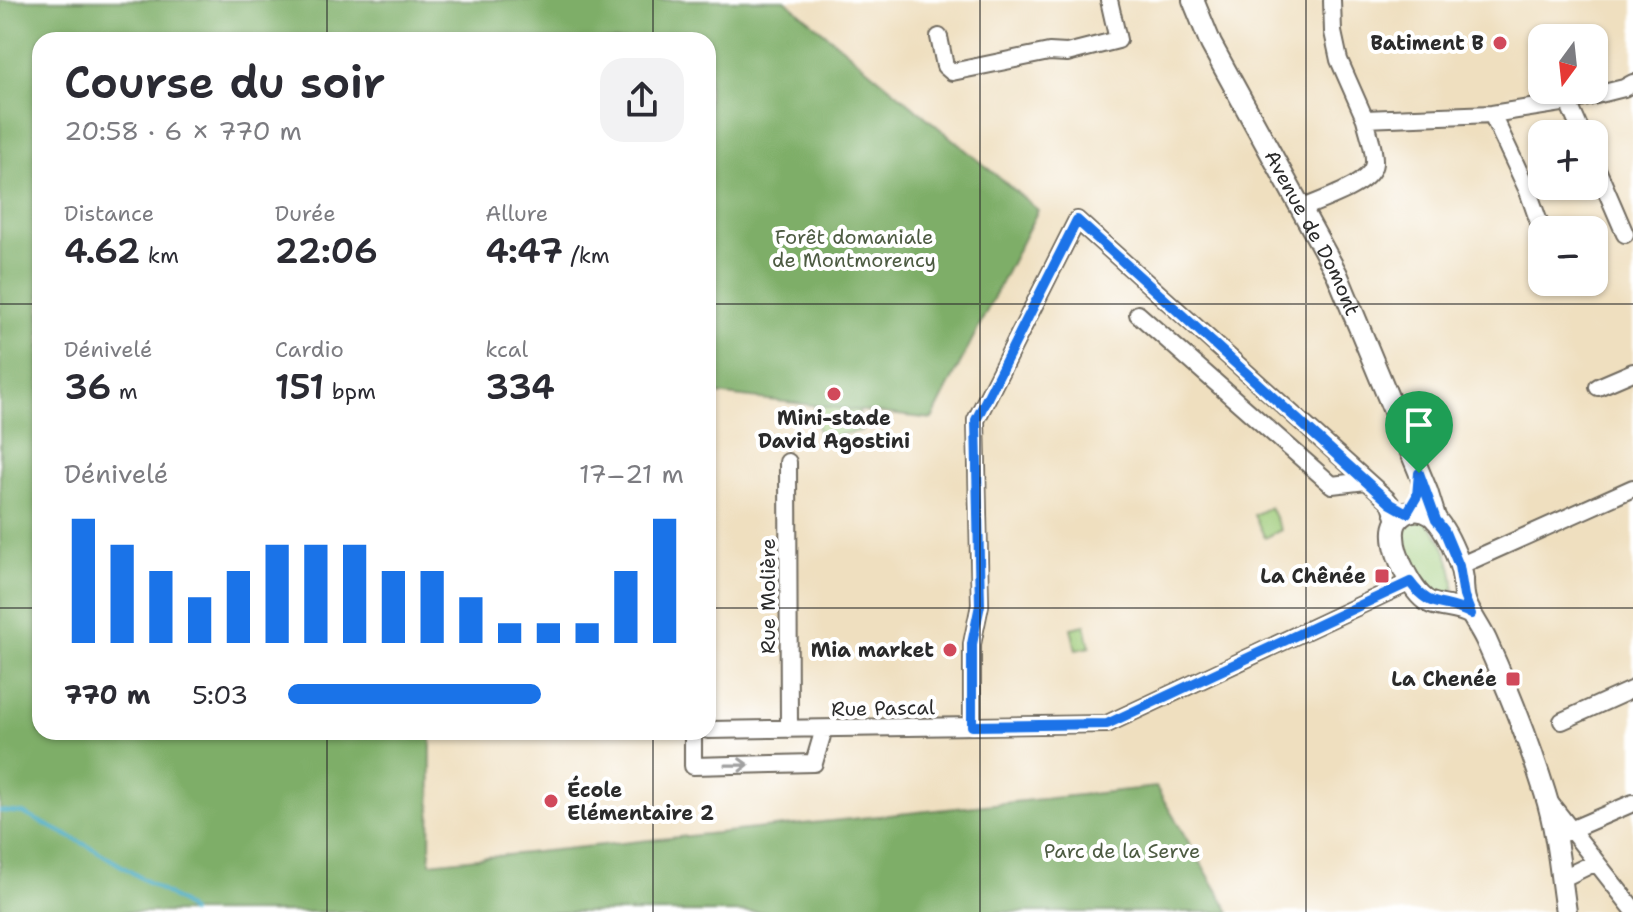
<!DOCTYPE html>
<html lang="fr">
<meta charset="utf-8">
<style>
:root{--surface:#fff;--page:#f2f2f3;--text:#2b2b33;--muted:#7c7c81;--accent:#1a73e8}
body{margin:0;font-family:"Shantell Sans",sans-serif;background:var(--page);color:var(--text);height:100vh;display:flex;flex-direction:column;font-size:30px;white-space:nowrap}
*{box-sizing:border-box;margin:0}
p{font-size:26px;color:var(--muted)}
.icon{flex:none;width:44px;height:44px;fill:none;stroke:currentColor;stroke-width:2;stroke-linecap:round;stroke-linejoin:round}
.map{position:relative;flex:1;overflow:hidden}
.details{position:absolute;left:32px;top:32px;width:684px;height:708px;display:flex;flex-direction:column;background:var(--surface);border-radius:24px;box-shadow:0 2px 6px #0004}
.details>*{flex:none}
.needle{width:52px;rotate:195deg}
.fabs{position:absolute;left:1528px;top:24px;display:grid;gap:16px}
.fabs a{display:grid;place-items:center;width:80px;height:80px;border-radius:16px;background:var(--surface);box-shadow:0 2px 6px #0004;font-size:40px}
.pin{position:absolute;display:grid;place-items:center;width:68px;height:68px;color:#fff;margin:-82px -34px;border-radius:50% 50% 50% 0;rotate:-45deg;box-shadow:0 0 8px #0007}
.pin .icon{rotate:45deg}
.round{display:grid;place-items:center;flex:none;width:84px;height:84px;border-radius:24px;background:var(--page)}
.headline{display:flex;align-items:center;justify-content:space-between;height:136px;padding:0 32px}
h1{font-size:44px;font-weight:600;line-height:60px}
.figures{display:grid;grid-template-columns:repeat(3,1fr);gap:12px;height:136px;padding:8px 32px}
.figures div{display:grid;align-content:center}
.figures b{font-size:34px;font-weight:600}
.figures small{font-size:22px;font-weight:400}
.figures p{font-size:22px}
.chart{height:224px;padding:16px 32px}
.chart p{display:flex;justify-content:space-between}
.chart svg{width:100%;height:144px;margin-top:8px;stroke:var(--accent);stroke-width:6}
ul{padding:0 32px;list-style:none;font-size:26px}
li{display:grid;grid-template-columns:128px 96px 1fr;align-items:center;height:60px}
li i{height:20px;border-radius:10px;background:var(--accent)}
.map>svg:first-child{display:block}
</style>
<div class="map">
<svg width="1633" height="912" viewBox="0 0 1633 912">
<rect width="100%" height="100%" fill="#fff"/>
<filter id="ink" filterUnits="userSpaceOnUse"><feTurbulence type="fractalNoise" baseFrequency=".0125" numOctaves="2"/><feDisplacementMap in="SourceGraphic" scale="16" xChannelSelector="R" yChannelSelector="G"/><feConvolveMatrix kernelMatrix="1 2 1 2 8 2 1 2 1" color-interpolation-filters="sRGB"/></filter>
<filter id="wash" filterUnits="userSpaceOnUse"><feTurbulence type="fractalNoise" baseFrequency=".006" numOctaves="4" result="noise"/><feDisplacementMap in="SourceGraphic" scale="32" xChannelSelector="R" yChannelSelector="G"/><feGaussianBlur stdDeviation="1.8" result="paint"/><feColorMatrix in="noise" values="0 0 0 0 0 0 0 0 0 0 0 0 0 0 0 0 0 1.4 0 .05"/><feComposite in="paint" operator="in"/></filter>
<g filter="url(#wash)">
<rect width="100%" height="100%" fill="#efdfbf"/>
<path fill="#9dca77" stroke="#647a51" stroke-width="2" d="M849,349L862,431L819,438L806,356Z
M1270,507L1281,530L1265,538L1254,515Z
M1422,518C1441,533 1454,563 1454,588C1427,621 1398,537 1405,526C1409,520 1415,520 1422,518Z
M1085,625L1090,647L1076,650L1071,628Z"/>
<path fill="#7eae68" stroke="#546c4a" stroke-width="2" d="M0,0H785L1038,210L932,419L708,393V40H40V732H431L430,863L1156,787L1230,912H0Z"/>
<g fill="none" stroke-linecap="round" stroke-linejoin="round">
<path stroke="#42a9c2" stroke-width="4" d="M0,811L23,813L94,849L180,902L191,912"/>
</g>
</g>
<g filter="url(#ink)">
<g fill="none" stroke-linecap="round" stroke-linejoin="round">
<defs>
<path id="minor" d="M1332,0L1333,32L1339,60L1365,119
M939,37L945,66L952,72L1049,52L1067,53L1118,40L1109,0
M1568,102L1582,134
M1492,114L1528,191L1542,231
M1594,162L1625,234
M1301,209C1320,200 1372,185 1374,163C1375,149 1368,132 1365,119L1492,114L1568,102L1624,88L1633,83
M1138,314L1332,485L1366,481
M1598,387L1633,372
M788,462L789,729
M1459,566L1633,488
M1562,721L1633,689
M972,726V644L980,605L976,420L1077,220L1387,499L1391,504L1396,521
M708,730L1107,724L1410,582
M693,732V766L814,763L824,729
M1550,803L1633,909
M1561,834L1633,803
M1561,879L1596,862"/>
<g id="major">
<path id="s1" d="M1193,0L1211,44L1337,274L1427,491L1436,520"/>
<path d="M1471,614C1457,606 1444,608 1431,603C1413,596 1394,554 1394,536C1392,515 1414,504 1431,515C1445,525 1461,563 1463,579C1463,588 1463,595 1466,603C1471,616 1480,627 1486,640C1508,689 1529,741 1545,793C1557,831 1560,872 1566,912"/>
</g>
</defs>
<use href="#minor" stroke="#706a5f" stroke-width="20"/>
<use href="#major" stroke="#706a5f" stroke-width="24"/>
<use href="#minor" stroke="#fff" stroke-width="16"/>
<use href="#major" stroke="#fff" stroke-width="20"/>
</g>
<defs><path id="oneway-shaft" d="M-6 0H5M1.5-3L5.5 0L1.5 3" fill="none" stroke-width="1.6" stroke-linecap="round" stroke-linejoin="round" transform="scale(2)"/></defs>
<use stroke="#a0a0a0" href="#oneway-shaft" transform="translate(737 765) rotate(-1)"/>
</g>
<g fill="none" stroke-linecap="round" stroke-linejoin="round" filter="url(#ink)">
<defs>
<path id="route" d="M1077,220L1391,504L1407,513L1417,496L1419,473L1436,520L1444,530L1459,566L1464,596L1471,614C1443,598 1432,612 1410,582L1107,724L972,726V644L980,605L976,420Z"/>
</defs>
<use href="#route" stroke="#fff" stroke-width="16"/>
<use href="#route" stroke="#1a73e8" stroke-width="10"/>
</g>
<path fill="none" stroke="#2b2b2b" stroke-width="2" stroke-opacity="0.55" d="M327,0V40M653,0V40M980,0V912M1306,0V912M0,304H40M708,304H1633M0,608H40M708,608H1633M327,732V912M653,732V912"/>
<g fill="#d1495b" stroke="#fff" stroke-width="3">
<circle cx="1500" cy="43" r="8"/>
<circle cx="834" cy="394" r="8"/>
<rect x="1374" y="568" width="16" height="16" rx="4"/>
<circle cx="950" cy="650" r="8"/>
<rect x="1505" y="671" width="16" height="16" rx="4"/>
<circle cx="551" cy="801" r="8"/>
</g>
<g text-anchor="middle" stroke-width="8" stroke-linejoin="round" paint-order="stroke">
<g font-size="20" font-weight="bold" fill="#2b2b2b" stroke="#fff" text-anchor="end">
<text x="1484" y="50">Batiment B</text>
<text x="834" y="425" text-anchor="middle">Mini-stade<tspan x="834" dy="23">David Agostini</tspan></text>
<text x="1366" y="583">La Chênée</text>
<text x="934" y="657">Mia market</text>
<text x="1497" y="686">La Chenée</text>
<text x="567" y="797" text-anchor="start">École<tspan x="567" dy="23">Elémentaire 2</tspan></text>
</g>
<g font-size="20" fill="#2b2b2b" stroke="#fff">
<text dy="7" stroke="none"><textPath href="#s1" startOffset="262">Avenue de Domont</textPath></text>
<text transform="translate(768 596) rotate(-90)" y="7">Rue Molière</text>
<text transform="translate(883 708) rotate(-1)" y="7">Rue Pascal</text>
</g>
<g font-size="20" fill="#4d5b42" stroke="#fff">
<text x="854" y="244">Forêt domaniale<tspan x="854" dy="23">de Montmorency</tspan></text>
<text x="1122" y="858">Parc de la Serve</text>
</g>
</g>
</svg>
<div class="fabs">
<a><svg class="needle" viewBox="-14 -14 28 28"><path d="M0-13l5 13h-10z" fill="#e53935"/><path d="M0 13l5-13h-10z" fill="#7c7c81"/></svg></a>
<a>+</a>
<a>−</a>
</div>
<div class="pin" style="left:1419px;top:473px;background:#1e9e55"><svg class="icon" aria-label="arrive" viewBox="0 0 24 24"><path d="M6 21V4h12l-3 4 3 4H6"/></svg></div>
<section class="details">
<div class="headline"><div><h1>Course du soir</h1><p>20:58 · 6 × 770 m</p></div><a class="round"><svg class="icon" aria-label="share" viewBox="0 0 24 24"><path d="M12 15V3M7 8l5-5 5 5M5 13v7h14v-7"/></svg></a></div>
<div class="figures">
<div><p>Distance</p><b>4.62<small> km</small></b></div>
<div><p>Durée</p><b>22:06</b></div>
<div><p>Allure</p><b>4:47<small> /km</small></b></div>
</div>
<div class="figures">
<div><p>Dénivelé</p><b>36<small> m</small></b></div>
<div><p>Cardio</p><b>151<small> bpm</small></b></div>
<div><p>kcal</p><b>334</b></div>
</div>
<div class="chart"><p><span>Dénivelé</span>17–21 m</p>
<svg viewBox="0 0 160 44" preserveAspectRatio="none"><path d="M5 44V6M15 44V14M25 44V22M35 44V30M45 44V22M55 44V14M65 44V14M75 44V14M85 44V22M95 44V22M105 44V30M115 44V38M125 44V38M135 44V38M145 44V22M155 44V6"/></svg>
</div>
<ul>
<li><b>770 m</b>5:03<i style="width:64%"></i></li>
</ul>
</section>
</div>
